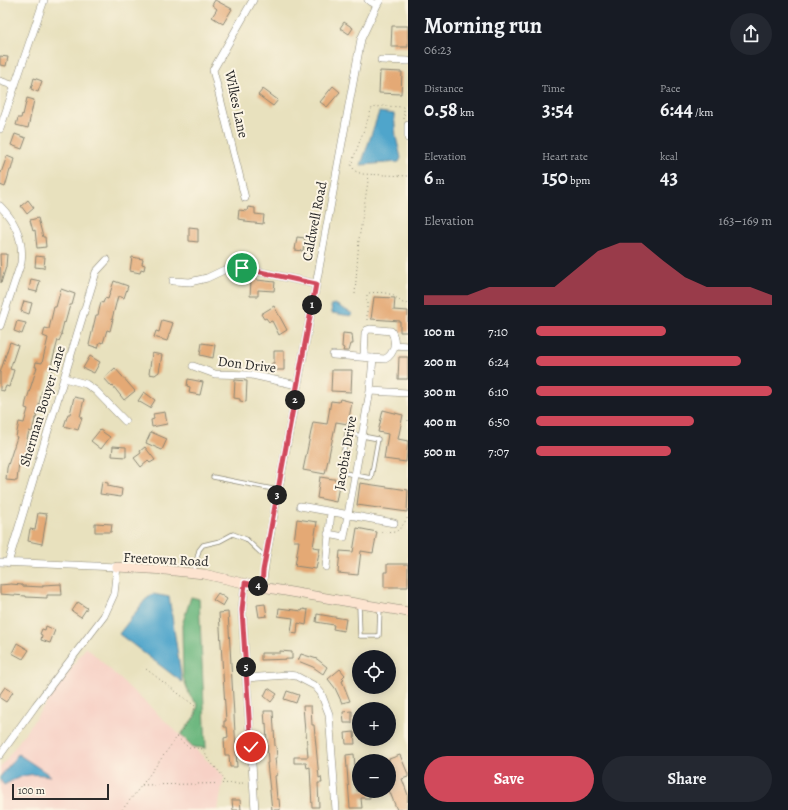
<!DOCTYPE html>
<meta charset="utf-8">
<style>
:root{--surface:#171b24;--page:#242831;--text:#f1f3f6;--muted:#9ea1a6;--accent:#d1495b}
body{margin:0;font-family:Alegreya,serif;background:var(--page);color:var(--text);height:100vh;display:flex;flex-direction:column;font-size:15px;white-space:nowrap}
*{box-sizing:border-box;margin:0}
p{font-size:13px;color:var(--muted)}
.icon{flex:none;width:22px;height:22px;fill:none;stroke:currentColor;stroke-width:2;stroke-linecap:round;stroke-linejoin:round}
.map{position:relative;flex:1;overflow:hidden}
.panel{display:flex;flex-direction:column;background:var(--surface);width:380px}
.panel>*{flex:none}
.fabs{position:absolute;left:352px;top:650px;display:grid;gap:8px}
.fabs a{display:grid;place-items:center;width:44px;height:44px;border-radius:50%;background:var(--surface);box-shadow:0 2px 10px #0003;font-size:20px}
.scale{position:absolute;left:12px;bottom:10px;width:97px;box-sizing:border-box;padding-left:4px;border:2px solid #2b2b2b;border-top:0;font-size:11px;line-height:14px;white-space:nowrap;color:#2b2b2b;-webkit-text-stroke:3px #fcf5e5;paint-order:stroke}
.pin{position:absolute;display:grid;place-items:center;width:34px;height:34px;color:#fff;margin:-17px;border:2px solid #fff;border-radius:50%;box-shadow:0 1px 4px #0007}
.km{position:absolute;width:20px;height:20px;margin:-10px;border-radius:50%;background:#222;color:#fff;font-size:11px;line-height:20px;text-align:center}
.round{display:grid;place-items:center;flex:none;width:42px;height:42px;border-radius:21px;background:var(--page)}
.summary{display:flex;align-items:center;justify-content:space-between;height:68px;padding:0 16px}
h1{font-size:22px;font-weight:700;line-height:30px}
.stats{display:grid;grid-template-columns:repeat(3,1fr);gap:6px;height:68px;padding:4px 16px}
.stats div{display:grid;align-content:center}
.stats b{font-size:20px;font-weight:700}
.stats small{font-size:11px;font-weight:400}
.stats p{font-size:11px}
.chart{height:112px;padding:8px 16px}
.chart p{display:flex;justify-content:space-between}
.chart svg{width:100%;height:72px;margin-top:4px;fill:var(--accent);opacity:.7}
.primary-button{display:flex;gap:8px;margin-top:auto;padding:8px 16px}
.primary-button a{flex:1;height:46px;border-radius:24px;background:var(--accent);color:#fff;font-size:16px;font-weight:700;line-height:46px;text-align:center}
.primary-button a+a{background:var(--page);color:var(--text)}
ul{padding:0 16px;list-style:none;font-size:13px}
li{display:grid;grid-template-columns:64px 48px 1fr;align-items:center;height:30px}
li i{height:10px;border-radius:5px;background:var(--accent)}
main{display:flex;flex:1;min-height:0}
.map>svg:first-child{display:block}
</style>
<main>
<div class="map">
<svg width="408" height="810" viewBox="0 0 408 810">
<rect width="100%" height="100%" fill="#fcf5e5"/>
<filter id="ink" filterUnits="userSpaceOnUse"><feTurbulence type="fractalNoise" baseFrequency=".025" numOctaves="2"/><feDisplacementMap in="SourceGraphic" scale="8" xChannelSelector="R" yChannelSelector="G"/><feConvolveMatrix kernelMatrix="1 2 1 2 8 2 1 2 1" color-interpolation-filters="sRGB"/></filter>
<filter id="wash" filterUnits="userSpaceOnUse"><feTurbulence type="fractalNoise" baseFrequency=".012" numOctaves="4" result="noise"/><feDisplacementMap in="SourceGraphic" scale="16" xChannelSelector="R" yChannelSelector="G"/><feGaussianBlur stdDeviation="0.9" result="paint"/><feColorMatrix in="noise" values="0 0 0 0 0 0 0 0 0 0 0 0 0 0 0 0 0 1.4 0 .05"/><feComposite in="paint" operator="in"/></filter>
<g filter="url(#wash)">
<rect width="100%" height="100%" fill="#e8e1be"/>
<path fill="#f7d1c6" d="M86,647L224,776L218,810H0V768Z"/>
<path fill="#6eb880" stroke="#4c7256" d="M191,597L199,599L206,748L193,747L181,735L195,716L198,705L190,696L183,677L182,625Z"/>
<path fill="#4fa5cb" stroke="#3d687b" d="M379,112L394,114L396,137L401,158L399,162L361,165Z
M335,304L353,314L351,316L332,313L331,305Z
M153,594L169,597L182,682L119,634L145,600Z
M18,754L51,776C29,773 24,774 4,785L0,780V777Z"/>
<g id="blocks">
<path fill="#e4a974" d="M215,0L232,9L223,24L212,17L217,9L212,5Z
M344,22L353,28L349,34L340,28Z
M392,26H408V47H391Z
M0,56L8,57L6,66L0,65Z
M380,71L402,72L401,94L379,93Z
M34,78L42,81L38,92L31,89Z
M333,86L340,92L327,107L320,102Z
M263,89L278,100L273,106L258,95Z
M27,98L34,100L28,128L16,125L18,118H21L22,114L23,115Z
M15,134L26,138L22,149L11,145Z
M7,156L14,159L11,170H10L5,187L0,185V173H1Z
M28,200L34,208L27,214L21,206Z
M248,207L255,208V214L264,215L263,224L245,222V220L238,219L239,210L247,211Z
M38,218L43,237H45L46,247L37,248L35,230L33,231L30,220Z
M189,227L198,228V242L189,241Z
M297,237L305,238L303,251L295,250Z
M0,254H7L6,267L1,283Z
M36,256L45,257L44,268L35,267Z
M132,257L143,259L142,264L145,265L144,270L141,269L140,273L130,271Z
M247,275H253V278H257V280L275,282L274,291L258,290V296H250L251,281H247Z
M31,279L40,281L37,292L29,290Z
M114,281L128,286L124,298L118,296L112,319H113L110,331L107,330L103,343L100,342L98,348L89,345L96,315H98L101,302L103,303L105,298L108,299Z
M61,289L75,294L72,305H70L65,323L64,322L61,334H62L59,341L58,340L51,366H53L51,374L49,373L44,391H42L36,419H35L32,432L29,431L25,448L27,449L25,455L23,454L20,463L19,462L17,481L6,480L7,468L17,437H16L19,422L24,423L28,409L25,408L26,402L37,367H35L36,362L42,363L48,338L43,336L45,328L49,329L54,307H56Z
M374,297L395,298L394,310L408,311V332H400V321L371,319Z
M24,301L32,303L29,314L21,311Z
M274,306L287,330L279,335L272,321L269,322L266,318L264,319L261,314Z
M162,320L173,323L167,341L154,337L156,331L159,332Z
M17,321L26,323L22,334L14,331Z
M343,333L352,334L353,344H351L349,351H343L344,348L342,347Z
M10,342L18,345L10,369L14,370L9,387L6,386L4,391L0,390V373Z
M202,343L215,345L213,358L200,355Z
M274,351H284V370H271L272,363H274Z
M152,353L162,355L159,372L155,375L149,374Z
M90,356L100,362L94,373L83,368Z
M399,357H408V379H398Z
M115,368L135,391L124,400L113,386L112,387L104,378Z
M332,370H352L351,392L331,391Z
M188,379L203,382L200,395L189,393L190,387L187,386Z
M235,380L247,381L246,402L240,401V399L234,398Z
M144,392L155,400L150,408L138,401Z
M74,397L84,399L80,417L82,418L78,430L64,426L68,414H70Z
M340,399L352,402L348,424L336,422L325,474L303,470L313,422L327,424L331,401L339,402Z
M383,410L403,415L398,439L408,441L406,462L384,459L388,434L378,432Z
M165,412L167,424L152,427L151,420L154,419L153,414Z
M100,430L110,437L101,449L91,441Z
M151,432L167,439L162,450L146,443Z
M113,446L126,447V457L112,456Z
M145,447L155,460L150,463L148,461L141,467L134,458L141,453L140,451Z
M320,477L340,480L336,502L317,498Z
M102,482L108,483V486L122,489L121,497L100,494Z
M360,483L408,490L407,512L357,505Z
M38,513L47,514L42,544L28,541L30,529L35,530Z
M297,519L317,522L313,547L320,548L316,569L295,566L299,541H294Z
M95,523L112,524L111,532H95Z
M357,528L377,532L373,553L361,551L358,575L338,573L340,551L353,552Z
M387,564H408V587H384V572H387Z
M11,584L22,585V586L43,587V585L61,584L62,595H47V598L26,597V596L0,594V585Z
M218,593L227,599L223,606L213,600Z
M78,602L87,608L81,617L72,611Z
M265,604L267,616L259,617L257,605Z
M279,608L302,611L303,609L308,610L306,625L298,623L297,634L291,633L293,618L278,616Z
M228,612L237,767H230L229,755H225L224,738L228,737L227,727H224V721H226L219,613Z
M317,614L346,619L344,631L333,629L334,625L316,622Z
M46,626L55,630L50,643L41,640L42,635L40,634L42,629L45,630Z
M17,643L29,650L23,659L12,653Z
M280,651L292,652V659L261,660V653H280Z
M301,654L317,659L327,667L323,674L313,667L298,661Z
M340,669L345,675L342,678L344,680L342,681L350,701L342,703L335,688L328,679Z
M5,687L13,692L6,702L0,698V694Z
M268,688L277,694L271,702L264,696Z
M287,691L299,695L296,703L284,699Z
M303,706H311L312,725H314L319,778L321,777L322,783H318L319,807H312L310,767L307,768L306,763H294V757H308L306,732H305Z
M264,711H273L275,746H276L277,758H275L277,775L275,776L277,799H279L280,810H272L267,763H268L266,723L265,724Z
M352,711V723H344L343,712Z
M354,732L355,744H346L345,733Z
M354,754L357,791H370V798H361L362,808H350L346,755Z
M400,755L408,774V777L402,779L408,795L407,810H397L389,790V784L395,781L389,765V759Z
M232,800H240L241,810H233Z"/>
</g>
</g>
<g filter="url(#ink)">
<use href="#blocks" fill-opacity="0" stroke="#8a8674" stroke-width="1"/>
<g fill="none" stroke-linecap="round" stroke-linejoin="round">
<defs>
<path id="lane" d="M347,433L378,439L371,478L340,472Z
M213,477L278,490
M194,571L199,550L203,545L220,541L233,534L246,539L265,557
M359,605L360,636H379L380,608"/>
<path id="street" d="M368,0L377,5L380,0
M381,60L408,61
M0,81L15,86
M408,125V138
M0,129L44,0
M245,198L213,70L253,0
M0,206C16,222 24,240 21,263L0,326
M173,281L190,282L207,278L224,270L242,268L316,284
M394,345L408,346
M333,355L385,359C395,354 397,340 391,331L370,329L367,330L365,333L364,357
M193,366L215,374L252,375L297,385
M64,378L86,384L96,391L125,421
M370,391L408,393
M300,506L394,523
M328,534L344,537L370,391L373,358
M0,562L117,567L114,594L104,616L36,705L0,755
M8,563L96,272L107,260
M326,567C328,549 329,531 331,512
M245,583L242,610L255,810
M262,587L266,558L361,39L377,5
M246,678L288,675L296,676L315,686L321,693L329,714L336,810"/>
<path id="secondary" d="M117,567L165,570L204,574L256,586L408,612"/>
</defs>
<use href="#lane" stroke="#8a8674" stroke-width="5"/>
<use href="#street" stroke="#8a8674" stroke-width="8"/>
<use href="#secondary" stroke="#8a8674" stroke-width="10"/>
<path stroke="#8a8674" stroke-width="1" stroke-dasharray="1 3" stroke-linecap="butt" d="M404,119V108L403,107L383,106L372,108L351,165L355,171L362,174L408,176
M355,294L359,239L369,175
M367,320V295L369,293C377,292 387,292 394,296C400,300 401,304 408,304
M408,420V424
M381,532C398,534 399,531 408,517
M177,737L188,747L203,749L208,759L223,776L224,783
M142,785L193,715L195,706L146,669
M122,810L142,785L246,783"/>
<use href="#lane" stroke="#fff" stroke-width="3.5"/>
<use href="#street" stroke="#fff" stroke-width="7"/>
<use href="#secondary" stroke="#fde4d0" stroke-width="9"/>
</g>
</g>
<g fill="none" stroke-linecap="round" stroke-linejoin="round" filter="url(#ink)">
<defs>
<path id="route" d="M242,268L316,284L263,571L262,587L245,583L242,610L251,747"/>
</defs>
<use href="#route" stroke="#fff" stroke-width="8"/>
<use href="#route" stroke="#d1495b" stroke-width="5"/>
</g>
<g text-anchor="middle" stroke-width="4" stroke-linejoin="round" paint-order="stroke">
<g font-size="14" fill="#2b2b2b" stroke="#fcf5e5">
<text transform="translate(237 104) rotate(78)" y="5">Wilkes Lane</text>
<text transform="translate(314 221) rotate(-79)" y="5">Caldwell Road</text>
<text transform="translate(247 364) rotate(7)" y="5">Don Drive</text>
<text transform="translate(42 406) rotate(-73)" y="5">Sherman Bouyer Lane</text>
<text transform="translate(345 453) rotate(-80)" y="5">Jacobia Drive</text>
<text transform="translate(166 559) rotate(3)" y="5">Freetown Road</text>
</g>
</g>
</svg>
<div class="fabs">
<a><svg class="icon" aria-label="locate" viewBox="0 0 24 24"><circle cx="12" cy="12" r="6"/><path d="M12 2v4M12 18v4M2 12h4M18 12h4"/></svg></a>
<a>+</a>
<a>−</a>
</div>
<div class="scale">100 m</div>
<div class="pin" style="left:242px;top:268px;background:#1e9e55"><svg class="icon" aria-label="arrive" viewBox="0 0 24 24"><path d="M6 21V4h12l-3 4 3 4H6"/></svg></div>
<div class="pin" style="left:251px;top:747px;background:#d93025"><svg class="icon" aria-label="check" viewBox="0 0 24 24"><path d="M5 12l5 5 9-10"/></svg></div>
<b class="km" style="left:312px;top:305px">1</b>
<b class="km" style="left:295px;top:400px">2</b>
<b class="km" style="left:277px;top:495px">3</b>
<b class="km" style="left:258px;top:586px">4</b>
<b class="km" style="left:246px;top:667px">5</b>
</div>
<section class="panel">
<div class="summary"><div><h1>Morning run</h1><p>06:23</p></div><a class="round"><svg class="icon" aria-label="share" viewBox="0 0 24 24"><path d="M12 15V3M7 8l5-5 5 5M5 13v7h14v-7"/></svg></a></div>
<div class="stats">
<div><p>Distance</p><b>0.58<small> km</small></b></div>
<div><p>Time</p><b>3:54</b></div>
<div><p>Pace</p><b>6:44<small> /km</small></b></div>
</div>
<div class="stats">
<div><p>Elevation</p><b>6<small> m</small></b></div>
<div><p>Heart rate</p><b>150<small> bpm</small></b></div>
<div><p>kcal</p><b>43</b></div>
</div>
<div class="chart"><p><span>Elevation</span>163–169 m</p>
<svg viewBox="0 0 160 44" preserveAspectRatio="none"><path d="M0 44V38L10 38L20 38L30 33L40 33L50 33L60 33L70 22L80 11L90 6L100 6L110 17L120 27L130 33L140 33L150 33L160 38V44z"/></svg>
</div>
<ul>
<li><b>100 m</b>7:10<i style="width:55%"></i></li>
<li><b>200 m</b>6:24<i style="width:87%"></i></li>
<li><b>300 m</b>6:10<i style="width:100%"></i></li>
<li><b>400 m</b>6:50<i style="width:67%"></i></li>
<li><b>500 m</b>7:07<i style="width:57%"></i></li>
</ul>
<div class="primary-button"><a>Save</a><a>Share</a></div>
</section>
</main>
